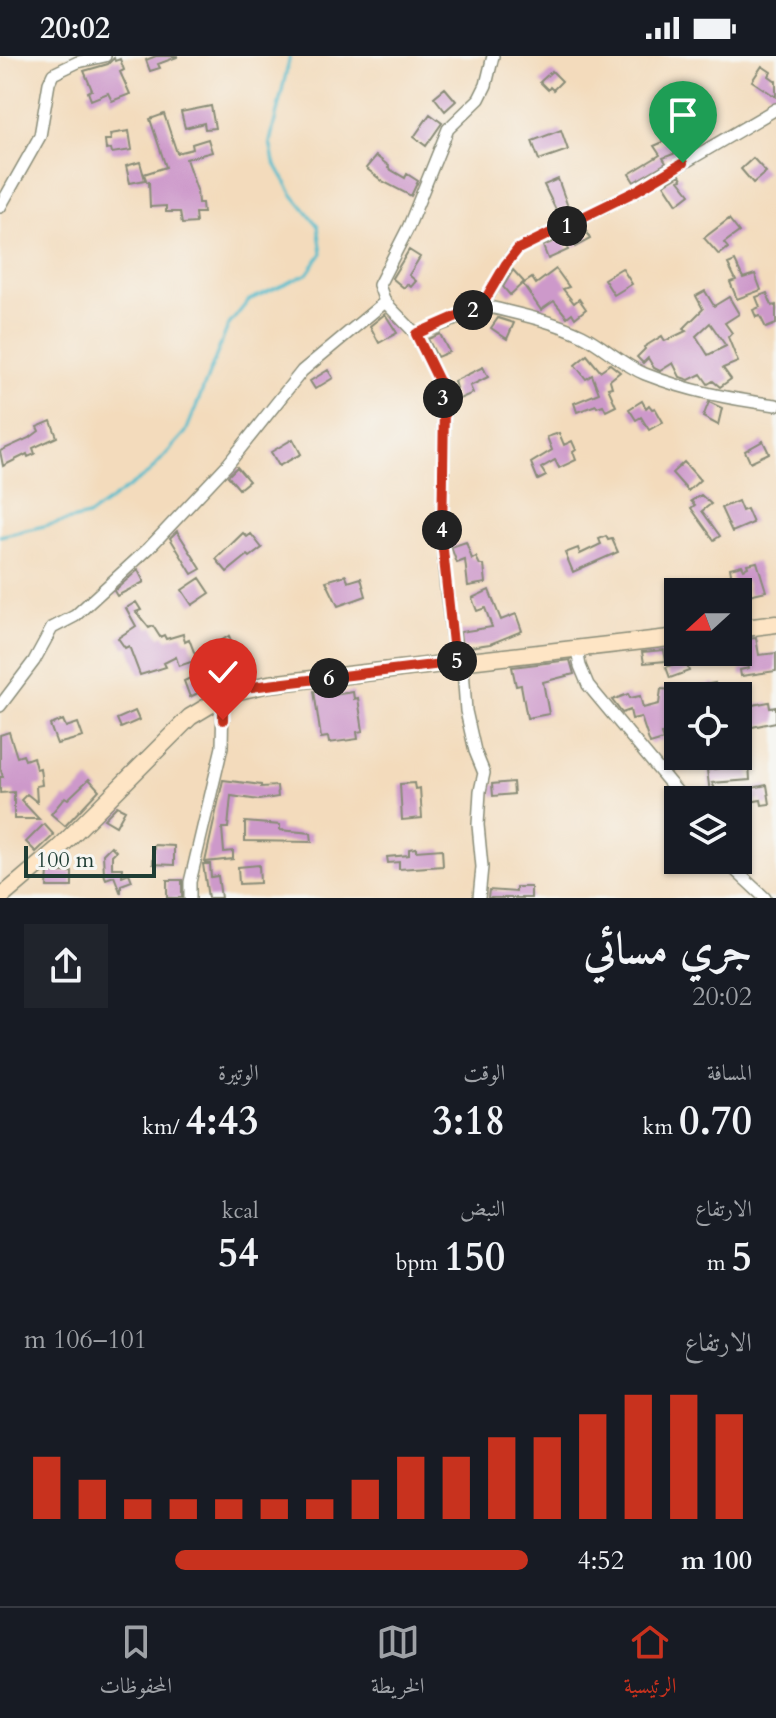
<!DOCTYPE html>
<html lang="ar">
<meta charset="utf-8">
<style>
:root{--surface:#171b24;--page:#20242c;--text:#f1f3f6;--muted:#9ea1a6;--line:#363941;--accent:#c8321e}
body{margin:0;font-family:Cardo,Amiri,serif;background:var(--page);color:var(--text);direction:rtl;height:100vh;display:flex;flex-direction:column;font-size:30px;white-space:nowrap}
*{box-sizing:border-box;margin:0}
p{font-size:26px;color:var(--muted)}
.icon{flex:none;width:44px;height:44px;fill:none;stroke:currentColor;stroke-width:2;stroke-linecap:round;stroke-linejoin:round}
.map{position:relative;height:842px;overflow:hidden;direction:ltr}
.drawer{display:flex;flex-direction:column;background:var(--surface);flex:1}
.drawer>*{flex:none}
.needle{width:52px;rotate:249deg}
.fabs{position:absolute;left:664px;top:522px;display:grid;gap:16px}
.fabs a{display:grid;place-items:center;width:88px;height:88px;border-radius:0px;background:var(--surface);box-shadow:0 2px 6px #0004;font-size:40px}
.scale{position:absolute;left:24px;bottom:20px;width:132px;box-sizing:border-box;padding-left:8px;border:4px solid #1f3d34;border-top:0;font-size:22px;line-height:28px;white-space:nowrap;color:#1f3d34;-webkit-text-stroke:6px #f6f6f2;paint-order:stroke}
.pin{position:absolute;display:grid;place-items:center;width:68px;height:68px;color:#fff;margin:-82px -34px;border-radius:50% 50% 50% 0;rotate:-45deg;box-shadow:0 0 8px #0007}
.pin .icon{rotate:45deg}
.km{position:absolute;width:40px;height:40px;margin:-20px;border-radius:50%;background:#222;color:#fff;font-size:22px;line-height:40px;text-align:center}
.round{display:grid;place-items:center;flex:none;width:84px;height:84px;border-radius:0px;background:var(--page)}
.summary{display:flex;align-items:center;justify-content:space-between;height:136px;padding:0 24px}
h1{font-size:44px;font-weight:700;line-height:60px}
.stats{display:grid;grid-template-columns:repeat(3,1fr);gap:12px;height:136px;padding:8px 24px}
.stats div{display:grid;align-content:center}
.stats b{font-size:40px;font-weight:700}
.stats small{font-size:22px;font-weight:400}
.stats p{font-size:22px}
.chart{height:224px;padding:16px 24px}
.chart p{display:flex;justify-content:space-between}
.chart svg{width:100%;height:144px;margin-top:8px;stroke:var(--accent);stroke-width:6}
ul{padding:0 24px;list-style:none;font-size:26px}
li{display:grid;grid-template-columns:128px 96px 1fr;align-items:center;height:60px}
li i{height:20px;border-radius:10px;background:var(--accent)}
.status{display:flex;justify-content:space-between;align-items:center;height:56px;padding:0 40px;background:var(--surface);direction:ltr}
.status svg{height:22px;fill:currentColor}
.menu{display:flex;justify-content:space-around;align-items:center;height:112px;border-top:2px solid var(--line);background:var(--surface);font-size:22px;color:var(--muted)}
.menu a{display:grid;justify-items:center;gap:4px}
.menu .current{color:var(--accent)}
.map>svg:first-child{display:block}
</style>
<div class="status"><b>20:02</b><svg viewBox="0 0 49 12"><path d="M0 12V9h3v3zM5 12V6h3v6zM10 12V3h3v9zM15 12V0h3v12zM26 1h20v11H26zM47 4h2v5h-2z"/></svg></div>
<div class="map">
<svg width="776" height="842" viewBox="0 0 776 842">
<rect width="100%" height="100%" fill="#f6f6f2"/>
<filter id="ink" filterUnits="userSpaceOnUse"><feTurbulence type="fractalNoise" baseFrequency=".0125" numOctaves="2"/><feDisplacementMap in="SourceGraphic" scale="16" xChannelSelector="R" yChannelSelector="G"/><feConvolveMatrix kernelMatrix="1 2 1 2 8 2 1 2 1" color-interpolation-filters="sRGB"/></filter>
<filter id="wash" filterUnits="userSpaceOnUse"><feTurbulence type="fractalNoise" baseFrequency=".006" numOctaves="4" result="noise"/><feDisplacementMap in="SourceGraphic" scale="32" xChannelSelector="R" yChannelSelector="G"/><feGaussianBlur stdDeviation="1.8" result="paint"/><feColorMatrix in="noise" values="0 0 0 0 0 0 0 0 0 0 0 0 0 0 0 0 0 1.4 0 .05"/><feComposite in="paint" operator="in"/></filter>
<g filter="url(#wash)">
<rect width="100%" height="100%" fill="#f3dbbc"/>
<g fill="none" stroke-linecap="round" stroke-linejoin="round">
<path stroke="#50bbcc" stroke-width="3" d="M0,480L88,460L150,416L186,376L228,270L249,244L307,218L322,197L318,170L293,139L274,106L270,86L290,0"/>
</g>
<g id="blocks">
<path fill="#cd99ca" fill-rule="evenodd" d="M156,0H177V1L158,8L160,12L150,15L146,4Z
M114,2L115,5L120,3L124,14L120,16L130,38L112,45L108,37L91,44L88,36L92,34L84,15L108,8Z
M762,10L771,16L769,20L776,25V41L752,25Z
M552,15L562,25L553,34L550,31L548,34L540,26Z
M445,32L456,45L445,55L434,41Z
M211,50L215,72L205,73L204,67L185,72L181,56Z
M164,58L177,97L193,93L192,88L208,83L212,96L186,103L197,134L198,147H202L203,157H195L196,167L182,168L180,156H166V150L150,151L149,126H147L144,118L166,111L150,63Z
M430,58L442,67L426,90L414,81Z
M686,59L699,81L682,89L679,91L681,95L663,102L666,107L634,126L629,118L660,99L654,90L684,77L678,63Z
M561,74L568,94L539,104L532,85Z
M129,75L132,94L112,97L111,93L106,94L105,84H111L110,78Z
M376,100L389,110L388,112L405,122L407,118L418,125L411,140L382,125L366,112Z
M753,102L766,116L753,127L741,113Z
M140,106L145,124L130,127L126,110Z
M680,119L682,123L679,124L690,138L677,148L664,128Z
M558,123L568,151L556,154L544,129Z
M729,163L739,176L724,187L728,192L719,199L704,182Z
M584,170L590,183L575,191L567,179Z
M563,181L568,194L548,203L543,190Z
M409,194L420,201L409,219L416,225L411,231L407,228L404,232L392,222Z
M735,205L743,222L755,218L761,234L737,243L730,226L736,224L728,208Z
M622,212L632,228L614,239L604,223Z
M556,213L569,231L563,233L574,247L579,243L586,253L575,262L572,257L567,261L554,245L541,254L523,228L532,222L536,228Z
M513,214L524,226L510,239L503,231Z
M705,235L714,250L729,241L739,258L725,267L732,277L728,281L738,306L723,312L731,323L720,331L713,325L708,328L701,318L689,324L680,321L673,307L660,315L654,312L648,302L643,307L637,301L645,293L644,291L662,280L665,285L686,275L683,273L703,253L696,240ZM710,267L726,290L708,299L696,280Z
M767,237L772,250L776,249V268L766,272L760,260L756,261L753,254L760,251L756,241Z
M385,258L397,277L379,287L370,270Z
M498,262L514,267L507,283L491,272Z
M440,278L449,296L437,301L428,283Z
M587,299L600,315L610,308L620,316L610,324L612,331L608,332L616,350L606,355L603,349L597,351L596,349L577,356L574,347L599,337L592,319L586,323L575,309Z
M483,311L488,321L470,330L473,337L457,344L453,334L456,332L454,325Z
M328,314L333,322L315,333L310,325Z
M642,345L646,352L649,349L652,353L655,352L663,366L649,374L641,361L636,364L629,353Z
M709,346L722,352L718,369L703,361Z
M51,365L57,381L33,392L35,398L28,401L27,398L3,410L0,395L31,381L39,375L37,371Z
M559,377L564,389L572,385L576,394L573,396L576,404L559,412L555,404L541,412L546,420L538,424L531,407L552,394L547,381Z
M293,383L301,398L279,410L271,396Z
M763,385L769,397L750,406L745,395Z
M684,406L700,424L688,435L672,417Z
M237,411L249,425L239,433L228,420Z
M701,439L711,448L702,455L720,480L714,484L691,452L695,449L691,445Z
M738,445L742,455L747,453L753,467L732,476L721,452Z
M177,475L201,513L192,518L170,482Z
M243,477L247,481L251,478L262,492L250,501L248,499L227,516L216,503Z
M606,480L608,484L612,483L618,496L573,516L565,497L578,492L580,498L601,488L599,483Z
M466,486L472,503L476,501L480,509H484L486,527L468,530L465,504L457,507L451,491Z
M757,506L766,535L749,539L746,525L733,528L730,512L742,509L744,513L748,511L747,508Z
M138,514L144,526L117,540L114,535Z
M346,519L348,526L361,522L366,540L338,550L326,525Z
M200,522L210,537L192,549L182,534Z
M489,534L501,564L516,558L522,575L490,588L462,592L460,576L492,571L485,552L477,555L472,542Z
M136,546L141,554L136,556L149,572L153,570L160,581L164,579L166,583L183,578L185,585L189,583L197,604L179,610L176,601L164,607L166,611L140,619L129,590L125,592L118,582L136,570L126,552Z
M229,580L234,592L218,598L214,589Z
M756,582L759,599L776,597V615L741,620L740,614L749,612L746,593L738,595V584Z
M664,594L666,605L644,607L642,596Z
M570,604L574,618L543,626L549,658L527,662L521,629L516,630L512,611Z
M685,604L689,615L670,622L666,611Z
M205,615L212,630L190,641L184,625Z
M715,627L717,640H693L692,631Z
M331,633L332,639L353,636L354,643L358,642L363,675L357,676L358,683L329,687L328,681L321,682L314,635Z
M661,633L672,634L671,651L678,650V675L661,678L663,684L650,688L641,661L632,663L630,654L622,657L612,644L628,638L630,642L640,640L643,652L659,648Z
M769,646L770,652L776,651V666L738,674V661L748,659L747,650Z
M135,655L139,664L121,672L117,663Z
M63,664L66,671L78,667L83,681L57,688L50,669Z
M9,676L17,701L23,699L25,704L33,701L36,713L40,712L42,729L36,730L37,746L27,738L21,744L39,763H14V736L0,737V721H3L0,712V679Z
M678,689V700L717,701L677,715L669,692Z
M749,707L750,724L712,727L721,744H697L710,737L707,714L728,711V708Z
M89,723L99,734L65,770L51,758L65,741L68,743Z
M223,724L261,729V731L277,730L278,741L259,744L231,740L228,772H222L224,796L233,795V803L205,806Z
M513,726L514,738L493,740L492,728Z
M414,727L415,733L420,732L422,762L402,764L400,728Z
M767,729L770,748L762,749L761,744L749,746L747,733Z
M117,750L125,754L116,770L104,763Z
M245,766L280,769V774L311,777L312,786L245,785Z
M44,768L54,779L36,796L26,786Z
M154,789L174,790V809L153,808Z
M111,790L116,795L112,799V812H122V820L129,817L132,825L121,829V838L114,820L106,823L104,818L103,798Z
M416,792V795L442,793L443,810L399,813V806L388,807L387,801L409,799V793Z
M203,808H210L211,821L218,820L221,842H208Z
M259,809L260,827L239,828L238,811Z
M48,816H72V831H47Z
M167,824H182V842H167Z
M516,831H531V842H488L489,834L516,836Z"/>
</g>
</g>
<g filter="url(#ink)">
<use href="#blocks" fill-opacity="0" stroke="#898c78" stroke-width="2"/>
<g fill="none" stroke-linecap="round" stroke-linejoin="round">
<defs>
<path id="street" d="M0,151L40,80L49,27L53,18L78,6L105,0
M385,246L416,278C433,271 473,260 484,246C497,229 502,208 518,193L636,135L776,53
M482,249C516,258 551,264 582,279C604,290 621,308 645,318C688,335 730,343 776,349
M416,278L439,325L444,350L442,484L446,533L454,597L463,613L466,655L475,695L484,717L480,735L478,769L482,811L479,842
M577,594L580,610L588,629L684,744
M0,650L34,605L52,572L75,560L149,492L228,408L302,315L385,246L379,229L408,172L448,73L479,43L486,29L493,0
M728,804L735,814L765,842
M190,842V826L222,691L223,640"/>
<path id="secondary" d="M738,573L776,568
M0,842L60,791L190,661L230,637L269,628L678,581"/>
</defs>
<use href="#street" stroke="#898c78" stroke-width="14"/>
<use href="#secondary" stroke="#898c78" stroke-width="19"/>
<use href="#street" stroke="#fff" stroke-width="11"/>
<use href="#secondary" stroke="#fee5c5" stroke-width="16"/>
</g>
</g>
<g fill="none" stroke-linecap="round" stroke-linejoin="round" filter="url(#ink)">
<defs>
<path id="route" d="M223,664V640L243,632L458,606L454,597L442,484L444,350L439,325L416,278L482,249L506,208L518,193L636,135L683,107"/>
</defs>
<use href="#route" stroke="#fff" stroke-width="16"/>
<use href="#route" stroke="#c8321e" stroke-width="10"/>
</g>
</svg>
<div class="fabs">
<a><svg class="needle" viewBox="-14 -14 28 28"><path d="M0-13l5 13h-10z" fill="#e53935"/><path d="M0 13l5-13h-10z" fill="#9ea1a6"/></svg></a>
<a><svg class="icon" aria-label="locate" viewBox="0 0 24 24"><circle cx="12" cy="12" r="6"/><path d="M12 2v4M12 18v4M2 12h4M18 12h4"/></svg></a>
<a><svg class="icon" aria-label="layers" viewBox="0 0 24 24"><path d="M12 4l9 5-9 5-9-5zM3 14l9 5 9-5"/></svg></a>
</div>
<div class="scale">100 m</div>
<div class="pin" style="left:683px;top:107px;background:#1e9e55"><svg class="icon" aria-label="arrive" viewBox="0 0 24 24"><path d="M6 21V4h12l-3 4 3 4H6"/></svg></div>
<div class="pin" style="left:223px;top:664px;background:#d93025"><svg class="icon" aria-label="check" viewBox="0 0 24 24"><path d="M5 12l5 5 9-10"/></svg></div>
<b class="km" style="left:567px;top:170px">1</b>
<b class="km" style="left:473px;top:254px">2</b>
<b class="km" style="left:443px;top:342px">3</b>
<b class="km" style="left:442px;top:474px">4</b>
<b class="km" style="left:457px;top:605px">5</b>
<b class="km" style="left:329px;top:622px">6</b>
</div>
<section class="drawer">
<div class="summary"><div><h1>جري مسائي</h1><p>20:02</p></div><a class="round"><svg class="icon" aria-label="share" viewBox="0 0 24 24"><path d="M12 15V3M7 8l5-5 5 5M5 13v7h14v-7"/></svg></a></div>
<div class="stats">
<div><p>المسافة</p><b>0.70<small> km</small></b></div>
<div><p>الوقت</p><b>3:18</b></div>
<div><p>الوتيرة</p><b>4:43<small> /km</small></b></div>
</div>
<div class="stats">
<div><p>الارتفاع</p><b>5<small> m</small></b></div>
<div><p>النبض</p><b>150<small> bpm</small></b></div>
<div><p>kcal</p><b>54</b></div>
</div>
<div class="chart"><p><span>الارتفاع</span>101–106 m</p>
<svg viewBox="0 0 160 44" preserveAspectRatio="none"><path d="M5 44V25M15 44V32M25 44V38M35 44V38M45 44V38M55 44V38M65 44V38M75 44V32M85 44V25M95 44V25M105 44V19M115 44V19M125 44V12M135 44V6M145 44V6M155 44V12"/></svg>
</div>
<ul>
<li><b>100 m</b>4:52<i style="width:70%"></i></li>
</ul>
</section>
<nav class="menu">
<a class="current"><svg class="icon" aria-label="home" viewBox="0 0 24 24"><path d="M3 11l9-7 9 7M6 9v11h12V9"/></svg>الرئيسية</a>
<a><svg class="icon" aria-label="map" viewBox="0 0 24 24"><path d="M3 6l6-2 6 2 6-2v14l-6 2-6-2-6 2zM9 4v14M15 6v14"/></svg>الخريطة</a>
<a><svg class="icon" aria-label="saved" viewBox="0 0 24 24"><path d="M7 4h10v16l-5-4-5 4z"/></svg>المحفوظات</a>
</nav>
